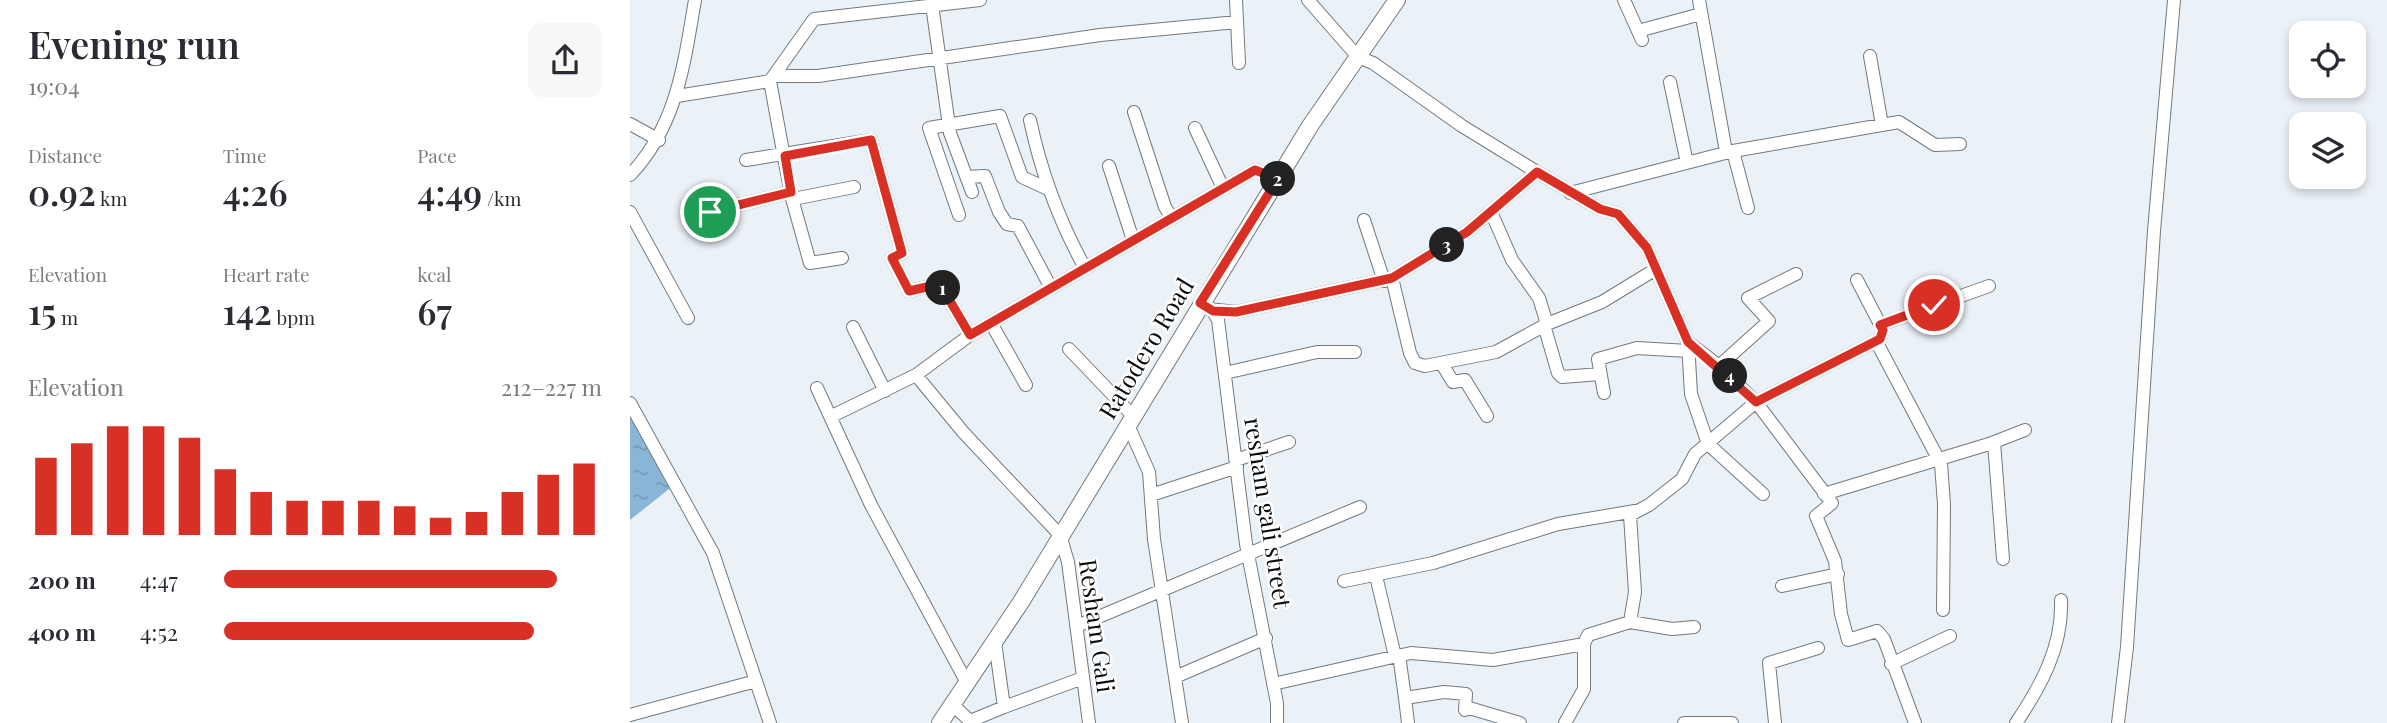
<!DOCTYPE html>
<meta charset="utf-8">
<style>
:root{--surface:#fff;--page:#f7f7f7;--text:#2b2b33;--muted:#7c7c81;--accent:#d93025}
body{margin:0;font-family:"Playfair Display",serif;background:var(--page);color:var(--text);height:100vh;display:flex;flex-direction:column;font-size:26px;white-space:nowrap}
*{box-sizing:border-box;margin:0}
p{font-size:23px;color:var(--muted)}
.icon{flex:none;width:38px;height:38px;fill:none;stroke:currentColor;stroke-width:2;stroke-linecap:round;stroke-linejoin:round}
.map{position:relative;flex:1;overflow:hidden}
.panel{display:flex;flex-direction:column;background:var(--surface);width:630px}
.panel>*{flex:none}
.buttons{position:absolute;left:1659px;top:21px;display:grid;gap:14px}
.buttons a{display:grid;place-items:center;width:77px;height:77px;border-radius:14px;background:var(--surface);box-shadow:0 4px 10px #0003;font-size:35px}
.pin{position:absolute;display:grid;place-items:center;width:60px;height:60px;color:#fff;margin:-30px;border:4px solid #fff;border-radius:50%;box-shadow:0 2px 7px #0007}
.km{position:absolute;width:35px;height:35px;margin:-18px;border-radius:50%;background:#222;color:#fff;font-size:19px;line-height:35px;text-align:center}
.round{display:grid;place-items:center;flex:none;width:74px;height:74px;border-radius:14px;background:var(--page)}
.head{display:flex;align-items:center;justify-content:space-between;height:119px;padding:0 28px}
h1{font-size:38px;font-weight:600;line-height:52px}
.metrics{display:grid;grid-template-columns:repeat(3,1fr);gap:10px;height:119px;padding:7px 28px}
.metrics div{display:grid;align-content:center}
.metrics b{font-size:35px;font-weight:600}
.metrics small{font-size:19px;font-weight:400}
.metrics p{font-size:19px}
.chart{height:196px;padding:14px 28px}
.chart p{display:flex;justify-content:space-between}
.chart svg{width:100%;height:126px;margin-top:7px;stroke:var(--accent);stroke-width:6}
ul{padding:0 28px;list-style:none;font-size:23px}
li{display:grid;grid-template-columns:112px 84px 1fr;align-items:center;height:52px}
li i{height:18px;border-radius:9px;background:var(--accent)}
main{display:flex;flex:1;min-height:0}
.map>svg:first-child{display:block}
</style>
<main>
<section class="panel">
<div class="head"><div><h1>Evening run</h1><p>19:04</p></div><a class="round"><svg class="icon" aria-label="share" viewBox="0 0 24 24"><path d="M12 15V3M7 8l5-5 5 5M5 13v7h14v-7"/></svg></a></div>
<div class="metrics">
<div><p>Distance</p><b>0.92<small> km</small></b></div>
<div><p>Time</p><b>4:26</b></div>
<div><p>Pace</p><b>4:49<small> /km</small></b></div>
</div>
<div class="metrics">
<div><p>Elevation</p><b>15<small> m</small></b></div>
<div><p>Heart rate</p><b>142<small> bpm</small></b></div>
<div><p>kcal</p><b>67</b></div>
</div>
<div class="chart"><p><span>Elevation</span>212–227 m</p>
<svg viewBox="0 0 160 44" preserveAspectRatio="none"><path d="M5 44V17M15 44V12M25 44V6M35 44V6M45 44V10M55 44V21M65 44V29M75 44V32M85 44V32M95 44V32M105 44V34M115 44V38M125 44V36M135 44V29M145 44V23M155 44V19"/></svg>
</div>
<ul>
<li><b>200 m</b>4:47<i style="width:88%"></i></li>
<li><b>400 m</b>4:52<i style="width:82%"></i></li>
</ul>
</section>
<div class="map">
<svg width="1757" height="723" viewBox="0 0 1757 723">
<defs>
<pattern id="water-ripples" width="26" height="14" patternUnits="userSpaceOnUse" patternTransform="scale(1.75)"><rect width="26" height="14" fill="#89b5d7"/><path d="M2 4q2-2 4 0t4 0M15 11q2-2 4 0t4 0" fill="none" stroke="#759ab7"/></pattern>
</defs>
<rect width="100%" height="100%" fill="#eaf1f7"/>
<path fill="url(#water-ripples)" d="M0,406L44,485L0,520Z"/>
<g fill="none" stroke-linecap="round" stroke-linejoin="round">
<defs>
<path id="minor" d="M606,0L609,63
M678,0L728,57L743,63L832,126L907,172L970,209L988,214L1017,248L1058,342L1089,366L1126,402L1202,503L1186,516L1205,561L1211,614L1218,640L1247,631L1254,639L1285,723
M994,0L1012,40
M1069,0L1096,152
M302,5L320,133L342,192
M1008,31L1071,14
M1240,56L1252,125
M145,76H188L470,35L607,22
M140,81L161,195L180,263L212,258
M1040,82L1057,163
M47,96L140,81L184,19L350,0
M504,112L535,207L542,218
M400,120C411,172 429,221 455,268
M0,124L29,140
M565,128L593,188
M1103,151L1118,208
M116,160L241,140L272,253L262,258L279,291L310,284L340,335
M479,166L503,240
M0,175C47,126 54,64 65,0
M337,177L355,176L369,212L377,224L388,226L421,288
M940,193L1103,151L1269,122L1305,145L1330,144
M163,199L224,187
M0,212L58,318
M80,212L161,192
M862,214L882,260L909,298L917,324L972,302L1026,269
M329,215L299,128L370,116L392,177L420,190
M734,220L754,281
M762,278L780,353L785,363L795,366L866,352L917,324
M579,309L606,312L762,278L837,232L907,172
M583,311L588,320L616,544L647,703V723
M361,323L396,385
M914,325L928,373L932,377L970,374
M1250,325L1359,286
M223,327L255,391
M1246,341L1311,464L1314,504L1313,610
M1058,342L1061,394L1078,444L1133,494
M439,349L503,416
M812,364L823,382L835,380L857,416
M1089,366L1139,321L1118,298L1166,274
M595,373L687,352H725
M286,375L333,432L430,535L438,562L459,723
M187,388L241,505L337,683
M974,393L968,359L1007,348L1058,351
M0,403L83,553L140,723
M202,416L286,375L340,335L625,170L648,179
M498,425L519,472L524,539L552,723
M1364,442L1373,559
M606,460L659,442
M1194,494L1359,444L1395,430
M521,495L607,467
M746,576L765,656
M714,581L803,563L928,524L1005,511
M1152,586L1208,574
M1000,622L1005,592L1000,515L1019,505L1052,479L1065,454L1126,402L1250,339L1253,330L1227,280
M447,626L730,507
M365,642L374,707L453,678
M769,655L775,698
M1261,664L1320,636
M545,677L636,638
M643,684L781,653L863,660L954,644
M323,705L340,721L374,707
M0,715L126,681
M778,723L775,698L814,692L836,694L835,710L839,708L890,723
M935,723L954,689V644L958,635L1000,622L1042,629L1064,627
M1054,723H1102
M1145,723L1139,663L1188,648
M1386,723C1411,686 1433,646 1431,600
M1488,723L1497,647L1524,231L1544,0"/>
<path id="major" d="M310,723L391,602L680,126L767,0"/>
</defs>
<use href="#minor" stroke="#73797e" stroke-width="14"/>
<use href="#major" stroke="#73797e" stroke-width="18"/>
<use href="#minor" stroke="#fff" stroke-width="12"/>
<use href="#major" stroke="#fff" stroke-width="16"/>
</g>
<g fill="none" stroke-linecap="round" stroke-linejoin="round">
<defs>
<path id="route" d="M80,212L161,192L155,156L241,140L272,253L262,258L279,291L310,284L340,335L625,170L648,179L570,303L583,311L606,312L762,278L837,232L907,172L970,209L988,214L1017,248L1058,342L1126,402L1250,339L1253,330L1250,325L1304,305"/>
</defs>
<use href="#route" stroke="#fff" stroke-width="14"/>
<use href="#route" stroke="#d93025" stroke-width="9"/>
</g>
<g text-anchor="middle" stroke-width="5" stroke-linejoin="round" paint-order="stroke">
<g font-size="24" fill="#0a0c0e" stroke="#fff">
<text transform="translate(517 349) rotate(-59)" y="8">Ratodero Road</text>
<text transform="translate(637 513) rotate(81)" y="8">resham gali street</text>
<text transform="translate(466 626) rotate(82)" y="8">Resham Gali</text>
</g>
</g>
</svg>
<div class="buttons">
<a><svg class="icon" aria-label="locate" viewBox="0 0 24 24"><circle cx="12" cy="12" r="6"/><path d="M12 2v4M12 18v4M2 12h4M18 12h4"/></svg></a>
<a><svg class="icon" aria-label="layers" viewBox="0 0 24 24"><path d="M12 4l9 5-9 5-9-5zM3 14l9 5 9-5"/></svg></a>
</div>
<div class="pin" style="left:80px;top:212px;background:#1e9e55"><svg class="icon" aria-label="arrive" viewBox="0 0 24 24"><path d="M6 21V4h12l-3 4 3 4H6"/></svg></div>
<div class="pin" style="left:1304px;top:305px;background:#d93025"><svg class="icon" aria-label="check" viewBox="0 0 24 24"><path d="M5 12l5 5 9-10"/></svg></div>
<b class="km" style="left:313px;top:288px">1</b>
<b class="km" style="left:648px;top:179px">2</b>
<b class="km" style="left:817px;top:245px">3</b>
<b class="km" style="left:1100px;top:376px">4</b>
</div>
</main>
